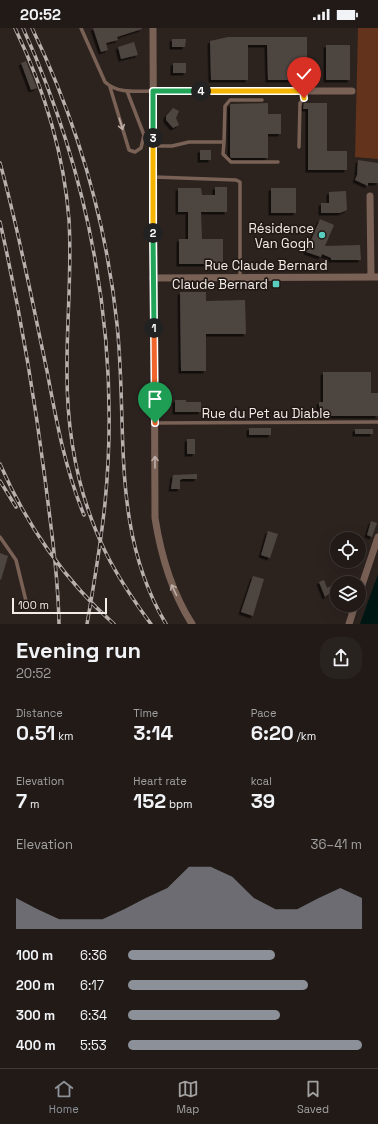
<!DOCTYPE html>
<meta charset="utf-8">
<style>
:root{--surface:#211a17;--page:#292320;--text:#f1f3f6;--muted:#a2a1a1;--line:#3e3836;--accent:#8c9099}
body{margin:0;font-family:"Space Grotesk",sans-serif;background:var(--page);color:var(--text);height:100vh;display:flex;flex-direction:column;font-size:15px;white-space:nowrap}
*{box-sizing:border-box;margin:0}
p{font-size:13px;color:var(--muted)}
.icon{flex:none;width:22px;height:22px;fill:none;stroke:currentColor;stroke-width:2;stroke-linecap:round;stroke-linejoin:round}
.map{position:relative;height:596px;overflow:hidden}
.drawer{display:flex;flex-direction:column;background:var(--surface);flex:1}
.drawer>*{flex:none}
.tools{position:absolute;left:330px;top:504px;display:grid;gap:8px}
.tools a{display:grid;place-items:center;width:36px;height:36px;border-radius:50%;background:var(--surface);box-shadow:0 4px 16px #0002,0 0 0 1px var(--line);font-size:20px}
.scale{position:absolute;left:12px;bottom:10px;width:95px;box-sizing:border-box;padding-left:4px;border:2px solid #f3edea;border-top:0;font-size:11px;line-height:14px;white-space:nowrap;color:#f3edea;-webkit-text-stroke:3px #231a16;paint-order:stroke}
.pin{position:absolute;display:grid;place-items:center;width:34px;height:34px;color:#fff;margin:-41px -17px;border-radius:50% 50% 50% 0;rotate:-45deg;box-shadow:0 0 4px #0007}
.pin .icon{rotate:45deg}
.km{position:absolute;width:20px;height:20px;margin:-10px;border-radius:50%;background:#222;color:#fff;font-size:11px;line-height:20px;text-align:center}
.round{display:grid;place-items:center;flex:none;width:42px;height:42px;border-radius:16px;background:var(--page)}
.summary{display:flex;align-items:center;justify-content:space-between;height:68px;padding:0 16px}
h1{font-size:22px;font-weight:700;line-height:30px}
.figures{display:grid;grid-template-columns:repeat(3,1fr);gap:6px;height:68px;padding:4px 16px}
.figures div{display:grid;align-content:center}
.figures b{font-size:20px;font-weight:700}
.figures small{font-size:11px;font-weight:400}
.figures p{font-size:11px}
.chart{height:112px;padding:8px 16px}
.chart p{display:flex;justify-content:space-between}
.chart svg{width:100%;height:72px;margin-top:4px;fill:var(--accent);opacity:.7}
ul{padding:0 16px;list-style:none;font-size:13px}
li{display:grid;grid-template-columns:64px 48px 1fr;align-items:center;height:30px}
li i{height:10px;border-radius:5px;background:var(--accent)}
.status{display:flex;justify-content:space-between;align-items:center;height:28px;padding:0 20px;background:var(--surface);direction:ltr}
.status svg{height:11px;fill:currentColor}
.tabs{display:flex;justify-content:space-around;align-items:center;height:56px;border-top:1px solid var(--line);background:var(--surface);font-size:11px;color:var(--muted)}
.tabs a{display:grid;justify-items:center;gap:2px}
.tabs .current{color:var(--accent)}
.map>svg:first-child{display:block}
</style>
<div class="status"><b>20:52</b><svg viewBox="0 0 49 12"><path d="M0 12V9h3v3zM5 12V6h3v6zM10 12V3h3v9zM15 12V0h3v12zM26 1h20v11H26zM47 4h2v5h-2z"/></svg></div>
<div class="map">
<svg width="378" height="596" viewBox="0 0 378 596">
<defs>
<filter id="shadow"><feDropShadow dx="-2.5" dy="2.5" stdDeviation="0" flood-color="#0009"/></filter>
</defs>
<rect width="100%" height="100%" fill="#2c231f"/>
<path fill="#63331c" d="M358,0H378V131L355,129Z"/>
<path fill="#001714" d="M378,546V596H360Z"/>
<path fill="#4e4440" filter="url(#shadow)" d="M93,0H142V1L117,9L118,12L106,15L108,22L101,24Z
M228,9H307V52H268L267,17H248V52H211L210,13Z
M172,11H186L185,19H172Z
M134,14L138,27L121,31L118,19Z
M326,17H350V52H326Z
M26,33L37,60L31,62L21,35Z
M173,35H186V45H173Z
M268,75V86H281V106H268V130H231L230,128V77L231,76Z
M304,75H327V123H347V142H308V81H303Z
M173,80L179,83L176,90L179,97L173,100L166,92V88Z
M200,122H211V132H200Z
M358,132L378,135V155H368V158L355,152L357,147Z
M215,159H227V184H201L202,211H223V236H179V211H188V184H178V160H201L202,167H215Z
M271,160H296V185H271Z
M346,163L347,182L340,185H321V175H329V164Z
M320,191L334,197L325,218L360,217L361,232H331V230L322,226L321,229L306,224Z
M180,264H206V273L245,272L246,306H206V343H181Z
M323,344H371V365H378V388H323V385H319V374H323Z
M175,372H186V374H201V384H175Z
M249,400H271V407H249Z
M355,401H373V406H355Z
M187,411H195V426H187Z
M197,446V451H182L180,452V461H171L173,447Z
M371,493L377,495L372,509L367,507Z
M268,503L278,506L270,530L261,527Z
M0,525L8,528L1,552L0,551Z
M253,548L264,551L253,588L241,584Z
M324,552L327,560L335,556L337,560L325,569L319,554Z"/>
<g fill="none" stroke-linecap="round" stroke-linejoin="round">
<path stroke="#7a6156" stroke-width="3.5" d="M81,0L105,54C118,66 136,63 153,63
M110,59L129,122L135,124L141,120L144,107L127,63
M224,114L223,126L231,134H278
M154,118H172L189,114H224L225,78L230,72H262
M299,119L300,75L304,70L303,63
M154,149L236,152L240,154V249
M155,395L378,394
M0,509L16,532L26,573"/>
<path stroke="#7a6156" stroke-width="7" d="M153,0L155,490C161,528 171,563 192,596
M153,63H352
M370,168L371,249
M153,250L378,249
M359,566L378,509
M349,596L355,577"/>
<defs>
<path id="rail" d="M15,0C44,61 64,125 69,192C72,240 67,288 67,336C66,404 78,472 110,533C122,555 136,576 151,596
M23,0C90,148 121,312 105,475C101,515 94,556 87,596
M32,0C78,96 106,191 117,296C128,400 110,502 166,596
M0,135C19,203 32,273 47,343C56,391 65,441 84,487
M0,194C19,278 34,365 45,451C51,499 58,547 59,596
M0,436C26,496 65,553 114,596
M0,453L16,479"/>
</defs>
<use href="#rail" stroke="#b7b0ad" stroke-width="3.5"/>
<use href="#rail" stroke="#231a16" stroke-width="2" stroke-dasharray="6" stroke-linecap="butt"/>
</g>
<defs><path id="oneway-shaft" d="M-6 0H5M1.5-3L5.5 0L1.5 3" fill="none" stroke-width="1.6" stroke-linecap="round" stroke-linejoin="round"/></defs>
<g stroke="#bdaea7">
<use href="#oneway-shaft" transform="translate(121 96) rotate(73)"/>
<use href="#oneway-shaft" transform="translate(155 434) rotate(-90)"/>
<use href="#oneway-shaft" transform="translate(174 562) rotate(-115)"/>
</g>
<g fill="none" stroke-linecap="round" stroke-linejoin="round">
<defs>
<path id="split-1" d="M154,300L155,395"/>
<path id="split-2" d="M153,205L154,300"/>
<path id="split-3" d="M153,110V205"/>
<path id="split-4" d="M153,110V63H201"/>
<path id="split-5" d="M201,63H303L304,70"/>
</defs>
<use href="#split-1" stroke="#fff" stroke-width="8"/>
<use href="#split-2" stroke="#fff" stroke-width="8"/>
<use href="#split-3" stroke="#fff" stroke-width="8"/>
<use href="#split-4" stroke="#fff" stroke-width="8"/>
<use href="#split-5" stroke="#fff" stroke-width="8"/>
<use href="#split-1" stroke="#f0652b" stroke-width="5"/>
<use href="#split-2" stroke="#22a559" stroke-width="5"/>
<use href="#split-3" stroke="#f5b400" stroke-width="5"/>
<use href="#split-4" stroke="#22a559" stroke-width="5"/>
<use href="#split-5" stroke="#f5b400" stroke-width="5"/>
</g>
<g fill="#59cebe" stroke="#231a16" stroke-width="1.5">
<circle cx="322" cy="207" r="4"/>
<rect x="272" y="252" width="8" height="8" rx="2"/>
</g>
<g text-anchor="middle" stroke-width="3.5" stroke-linejoin="round" paint-order="stroke">
<g font-size="13" fill="#f3edea" stroke="#231a16" text-anchor="end">
<text x="314" y="205">Résidence<tspan x="314" dy="15">Van Gogh</tspan></text>
<text x="268" y="261">Claude Bernard</text>
</g>
<g font-size="13" fill="#f3edea" stroke="#231a16">
<text x="266" y="242">Rue Claude Bernard</text>
<text x="266" y="390">Rue du Pet au Diable</text>
</g>
</g>
</svg>
<div class="tools">
<a><svg class="icon" aria-label="locate" viewBox="0 0 24 24"><circle cx="12" cy="12" r="6"/><path d="M12 2v4M12 18v4M2 12h4M18 12h4"/></svg></a>
<a><svg class="icon" aria-label="layers" viewBox="0 0 24 24"><path d="M12 4l9 5-9 5-9-5zM3 14l9 5 9-5"/></svg></a>
</div>
<div class="scale">100 m</div>
<div class="pin" style="left:155px;top:395px;background:#1e9e55"><svg class="icon" aria-label="arrive" viewBox="0 0 24 24"><path d="M6 21V4h12l-3 4 3 4H6"/></svg></div>
<div class="pin" style="left:304px;top:70px;background:#d93025"><svg class="icon" aria-label="check" viewBox="0 0 24 24"><path d="M5 12l5 5 9-10"/></svg></div>
<b class="km" style="left:154px;top:300px">1</b>
<b class="km" style="left:153px;top:205px">2</b>
<b class="km" style="left:153px;top:110px">3</b>
<b class="km" style="left:201px;top:63px">4</b>
</div>
<section class="drawer">
<div class="summary"><div><h1>Evening run</h1><p>20:52</p></div><a class="round"><svg class="icon" aria-label="share" viewBox="0 0 24 24"><path d="M12 15V3M7 8l5-5 5 5M5 13v7h14v-7"/></svg></a></div>
<div class="figures">
<div><p>Distance</p><b>0.51<small> km</small></b></div>
<div><p>Time</p><b>3:14</b></div>
<div><p>Pace</p><b>6:20<small> /km</small></b></div>
</div>
<div class="figures">
<div><p>Elevation</p><b>7<small> m</small></b></div>
<div><p>Heart rate</p><b>152<small> bpm</small></b></div>
<div><p>kcal</p><b>39</b></div>
</div>
<div class="chart"><p><span>Elevation</span>36–41 m</p>
<svg viewBox="0 0 160 44" preserveAspectRatio="none"><path d="M0 44V25L10 32L20 38L30 38L40 38L50 32L60 25L70 19L80 6L90 6L100 12L110 25L120 32L130 32L140 25L150 19L160 25V44z"/></svg>
</div>
<ul>
<li><b>100 m</b>6:36<i style="width:63%"></i></li>
<li><b>200 m</b>6:17<i style="width:77%"></i></li>
<li><b>300 m</b>6:34<i style="width:65%"></i></li>
<li><b>400 m</b>5:53<i style="width:100%"></i></li>
</ul>
</section>
<nav class="tabs">
<a class="current"><svg class="icon" aria-label="home" viewBox="0 0 24 24"><path d="M3 11l9-7 9 7M6 9v11h12V9"/></svg>Home</a>
<a><svg class="icon" aria-label="map" viewBox="0 0 24 24"><path d="M3 6l6-2 6 2 6-2v14l-6 2-6-2-6 2zM9 4v14M15 6v14"/></svg>Map</a>
<a><svg class="icon" aria-label="saved" viewBox="0 0 24 24"><path d="M7 4h10v16l-5-4-5 4z"/></svg>Saved</a>
</nav>
